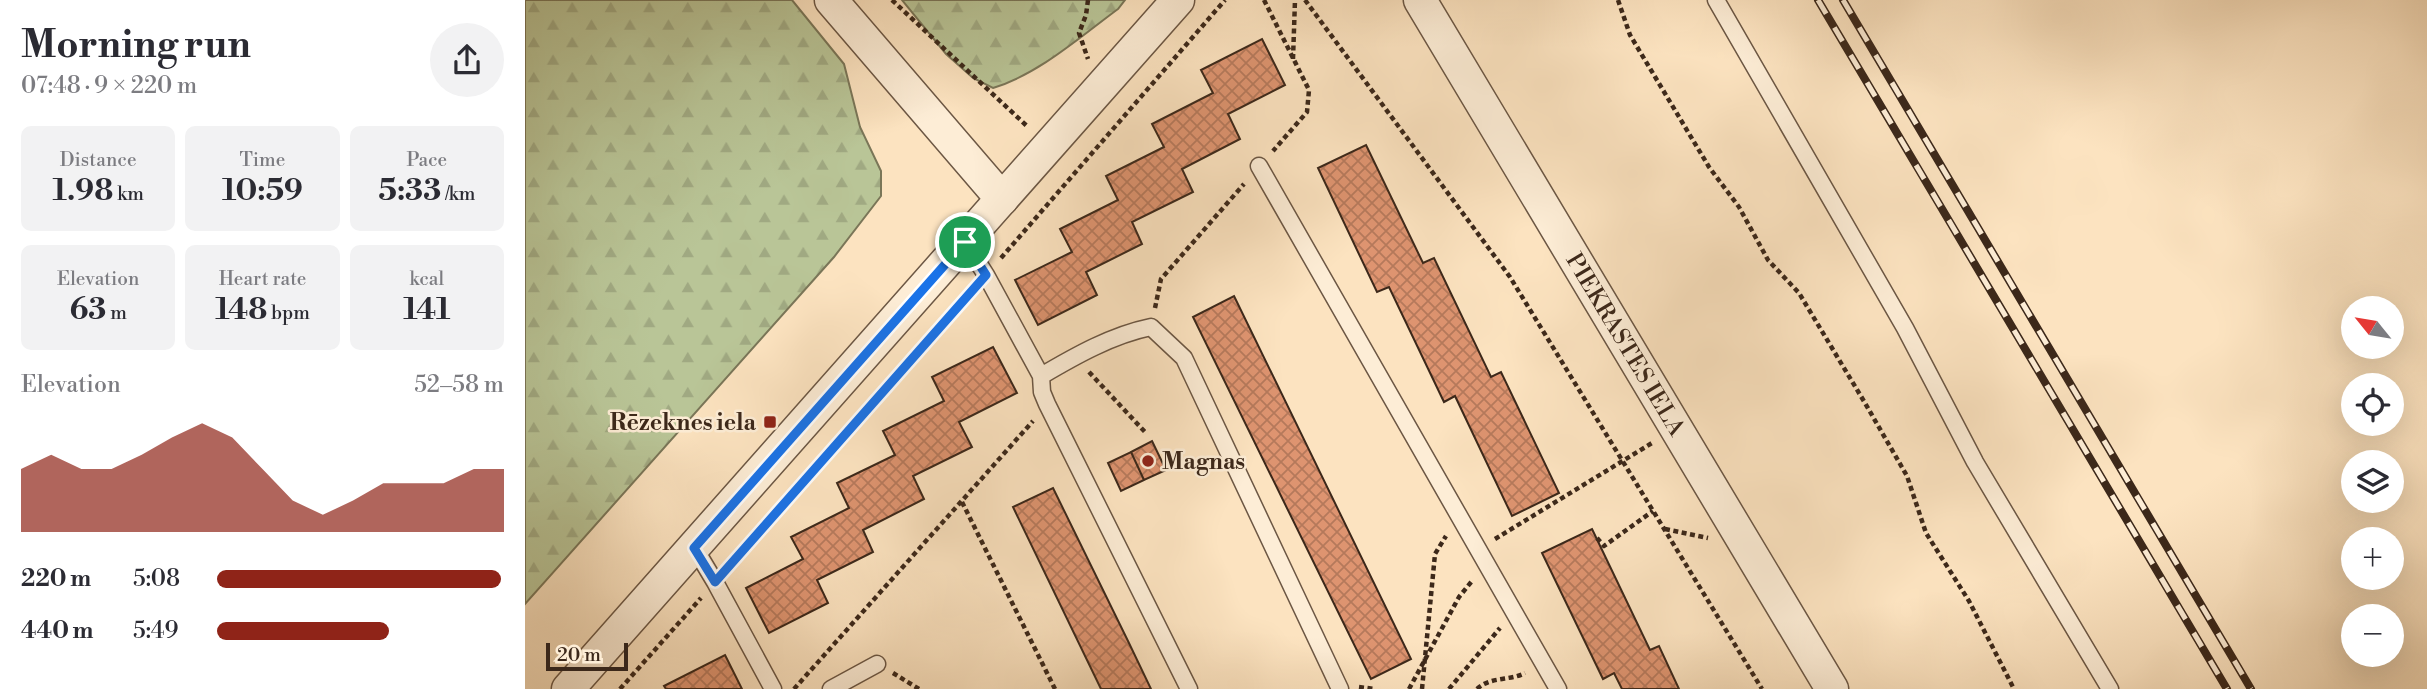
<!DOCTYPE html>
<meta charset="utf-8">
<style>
:root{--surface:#fff;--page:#f2f2f3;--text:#2b2b33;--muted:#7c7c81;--accent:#8f2418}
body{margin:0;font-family:"Libre Bodoni",serif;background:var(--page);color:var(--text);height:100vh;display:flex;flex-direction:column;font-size:26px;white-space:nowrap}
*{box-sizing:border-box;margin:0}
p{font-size:23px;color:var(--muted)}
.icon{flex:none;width:38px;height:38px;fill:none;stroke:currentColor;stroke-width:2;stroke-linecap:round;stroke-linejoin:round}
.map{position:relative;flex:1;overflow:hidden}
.details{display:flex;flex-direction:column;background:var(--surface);width:525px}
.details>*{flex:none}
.needle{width:46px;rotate:300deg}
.fabs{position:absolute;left:1816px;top:296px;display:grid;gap:14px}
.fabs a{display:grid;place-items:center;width:63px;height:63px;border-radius:50%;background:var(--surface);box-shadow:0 7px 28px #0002;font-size:35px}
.scale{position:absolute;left:21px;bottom:18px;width:82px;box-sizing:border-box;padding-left:7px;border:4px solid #3c281a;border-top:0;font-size:19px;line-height:24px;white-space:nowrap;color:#3c281a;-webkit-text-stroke:5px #fdedd6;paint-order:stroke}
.pin{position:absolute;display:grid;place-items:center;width:60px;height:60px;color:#fff;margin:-30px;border:4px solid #fff;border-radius:50%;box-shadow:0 2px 7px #0007}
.round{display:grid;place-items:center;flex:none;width:74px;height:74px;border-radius:37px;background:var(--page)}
.overview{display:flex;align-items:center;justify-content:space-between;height:119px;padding:0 21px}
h1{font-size:38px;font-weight:800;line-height:52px}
.stats{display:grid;grid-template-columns:repeat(3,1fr);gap:10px;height:119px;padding:7px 21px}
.stats div{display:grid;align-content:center;border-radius:10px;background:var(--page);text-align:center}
.stats b{font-size:30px;font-weight:800}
.stats small{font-size:19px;font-weight:400}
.stats p{font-size:19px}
.chart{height:196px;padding:14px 21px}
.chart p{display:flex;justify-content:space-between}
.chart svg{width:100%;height:126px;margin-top:7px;fill:var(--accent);opacity:.7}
ul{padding:0 21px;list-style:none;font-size:23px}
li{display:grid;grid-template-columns:112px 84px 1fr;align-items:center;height:52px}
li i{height:18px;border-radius:9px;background:var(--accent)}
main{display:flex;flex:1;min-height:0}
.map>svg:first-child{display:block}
</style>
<main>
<section class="details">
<div class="overview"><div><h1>Morning run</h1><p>07:48 · 9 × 220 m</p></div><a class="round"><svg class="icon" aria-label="share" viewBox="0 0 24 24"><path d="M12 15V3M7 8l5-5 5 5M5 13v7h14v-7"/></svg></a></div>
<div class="stats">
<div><p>Distance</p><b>1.98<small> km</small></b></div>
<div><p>Time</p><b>10:59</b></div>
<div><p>Pace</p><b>5:33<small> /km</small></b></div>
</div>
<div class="stats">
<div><p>Elevation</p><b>63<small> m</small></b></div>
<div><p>Heart rate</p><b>148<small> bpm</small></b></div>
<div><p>kcal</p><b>141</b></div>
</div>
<div class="chart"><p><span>Elevation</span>52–58 m</p>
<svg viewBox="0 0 160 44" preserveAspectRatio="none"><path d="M0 44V22L10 17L20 22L30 22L40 17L50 11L60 6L70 11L80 22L90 33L100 38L110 33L120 27L130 27L140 27L150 22L160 22V44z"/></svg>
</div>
<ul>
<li><b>220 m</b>5:08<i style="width:99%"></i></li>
<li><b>440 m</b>5:49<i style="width:60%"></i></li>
</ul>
</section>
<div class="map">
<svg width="1902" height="689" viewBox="0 0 1902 689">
<defs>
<pattern id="forest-firs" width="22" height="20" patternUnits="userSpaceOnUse" patternTransform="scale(1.75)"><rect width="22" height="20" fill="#b9c597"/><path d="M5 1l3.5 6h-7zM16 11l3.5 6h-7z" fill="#a0a982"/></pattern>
<pattern id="building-cross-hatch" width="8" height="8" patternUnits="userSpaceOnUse" patternTransform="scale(1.75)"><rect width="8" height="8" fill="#de9470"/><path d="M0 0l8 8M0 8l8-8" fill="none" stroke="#b5795b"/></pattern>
</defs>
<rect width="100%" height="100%" fill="#fce3c0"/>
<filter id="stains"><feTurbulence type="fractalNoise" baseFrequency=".00286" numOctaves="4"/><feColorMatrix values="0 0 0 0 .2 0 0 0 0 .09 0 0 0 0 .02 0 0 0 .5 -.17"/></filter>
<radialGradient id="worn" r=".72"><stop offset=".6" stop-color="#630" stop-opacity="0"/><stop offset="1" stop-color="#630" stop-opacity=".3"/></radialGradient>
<path fill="url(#forest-firs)" stroke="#7a7658" stroke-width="2" d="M0,0H267L319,64L335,127L356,171V196L309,257L0,604Z
M377,0H600L593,9C555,37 514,74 468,88L448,78L421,54Z"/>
<path fill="url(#building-cross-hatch)" stroke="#3c281a" stroke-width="2" d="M737,39L760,85L703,114L715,139L657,169L668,192L607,222L617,244L561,272L572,295L513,325L490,280L547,252L535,229L593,200L581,176L639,147L627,124L688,93L676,70Z
M841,145L898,263L909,258L966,377L976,372L1034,493L987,516L930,396L919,402L864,287L852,292L793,168Z
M709,296L886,659L846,679L668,317Z
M468,347L492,393L434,422L447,447L388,476L399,499L338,530L348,552L292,580L303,603L244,633L221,588L278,559L266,537L324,508L312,483L370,455L358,431L419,401L407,377Z
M627,441L641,470L619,480L606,452Z
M606,452L619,480L596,491L583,463Z
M528,488L603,641L626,689H576L488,507Z
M1067,529L1125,650L1134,646L1154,689H1097L1089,673L1078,679L1017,553Z
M200,655L217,689H141L139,686Z"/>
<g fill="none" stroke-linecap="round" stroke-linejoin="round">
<defs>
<path id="service" d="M1191,0L1380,328L1450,462L1585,689
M734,166L1033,689
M440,242L461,275L516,376L517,392L522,404L664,689
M516,376C550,356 587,335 626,327L659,358L815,689
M169,547L190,582L248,689
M306,689L352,664"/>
<g id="minor">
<path d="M306,0L477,199"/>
<path id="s1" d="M895,0L1307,689"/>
<path d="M43,689L653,0"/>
</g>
</defs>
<use href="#service" stroke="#6c5744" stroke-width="19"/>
<use href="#minor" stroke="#6c5744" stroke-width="35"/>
<path stroke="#3c281a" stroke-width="4.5" stroke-dasharray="5 3.5" stroke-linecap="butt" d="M367,0L503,127
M563,0L561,15L554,33L563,59
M739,0L784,90L782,112L748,151
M780,0L985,277L1237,689
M1093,0L1105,35L1184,167L1214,207L1243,260L1274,293L1340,403L1382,476L1401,533L1444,601L1489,689
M768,59L770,0
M476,258L700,0
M630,308L636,279L719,184
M564,372L620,432
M437,502L530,689
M1140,529L1183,538
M1072,538L1079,546L1128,511
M970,539L1127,443
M205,565L447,291
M368,673L394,689
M834,687L850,689
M95,689L176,598
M269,689L508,421
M884,689L934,597L947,581
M897,689L910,554L921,536
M924,689L975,628
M952,689C966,676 985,681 1000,673"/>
<use href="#service" stroke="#fdedd6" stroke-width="16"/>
<use href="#minor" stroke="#fdedd6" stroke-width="32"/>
<defs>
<path id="rail" d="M1293,0L1702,689
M1318,0L1726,689"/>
</defs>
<use href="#rail" stroke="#3c281a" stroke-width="8"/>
<use href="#rail" stroke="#fdedd6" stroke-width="5" stroke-dasharray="16" stroke-linecap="butt"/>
</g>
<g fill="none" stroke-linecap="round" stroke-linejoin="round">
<defs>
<path id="route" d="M440,242L461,275L190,582L169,548Z"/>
</defs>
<use href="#route" stroke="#fff" stroke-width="14"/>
<use href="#route" stroke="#1a73e8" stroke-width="9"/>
</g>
<g fill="#8f2418" stroke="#fdedd6" stroke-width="2.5">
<rect x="238" y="415" width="14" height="14" rx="3.5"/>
<circle cx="623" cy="461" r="7"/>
</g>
<g text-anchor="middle" stroke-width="5" stroke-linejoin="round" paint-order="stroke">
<g font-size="23" fill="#3c281a" stroke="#fdedd6">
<text dy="8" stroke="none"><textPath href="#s1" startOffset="401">PIEKRASTES IELA</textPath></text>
</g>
<g font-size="23" font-weight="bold" fill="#3c281a" stroke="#fdedd6" text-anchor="end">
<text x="231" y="430">Rēzeknes iela</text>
<text x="637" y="469" text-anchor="start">Magnas</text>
</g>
</g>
<rect width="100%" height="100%" filter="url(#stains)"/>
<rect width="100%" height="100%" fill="url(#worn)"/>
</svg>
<div class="fabs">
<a><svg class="needle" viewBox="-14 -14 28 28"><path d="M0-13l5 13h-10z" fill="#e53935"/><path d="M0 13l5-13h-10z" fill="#7c7c81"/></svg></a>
<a><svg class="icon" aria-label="locate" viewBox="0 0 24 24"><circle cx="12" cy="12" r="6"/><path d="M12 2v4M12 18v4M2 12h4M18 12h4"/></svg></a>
<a><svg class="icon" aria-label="layers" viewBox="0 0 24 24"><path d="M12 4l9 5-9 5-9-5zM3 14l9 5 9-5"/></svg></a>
<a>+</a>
<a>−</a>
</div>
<div class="scale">20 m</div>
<div class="pin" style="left:440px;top:242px;background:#1e9e55"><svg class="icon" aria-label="arrive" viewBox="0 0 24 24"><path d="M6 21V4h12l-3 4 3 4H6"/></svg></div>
</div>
</main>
